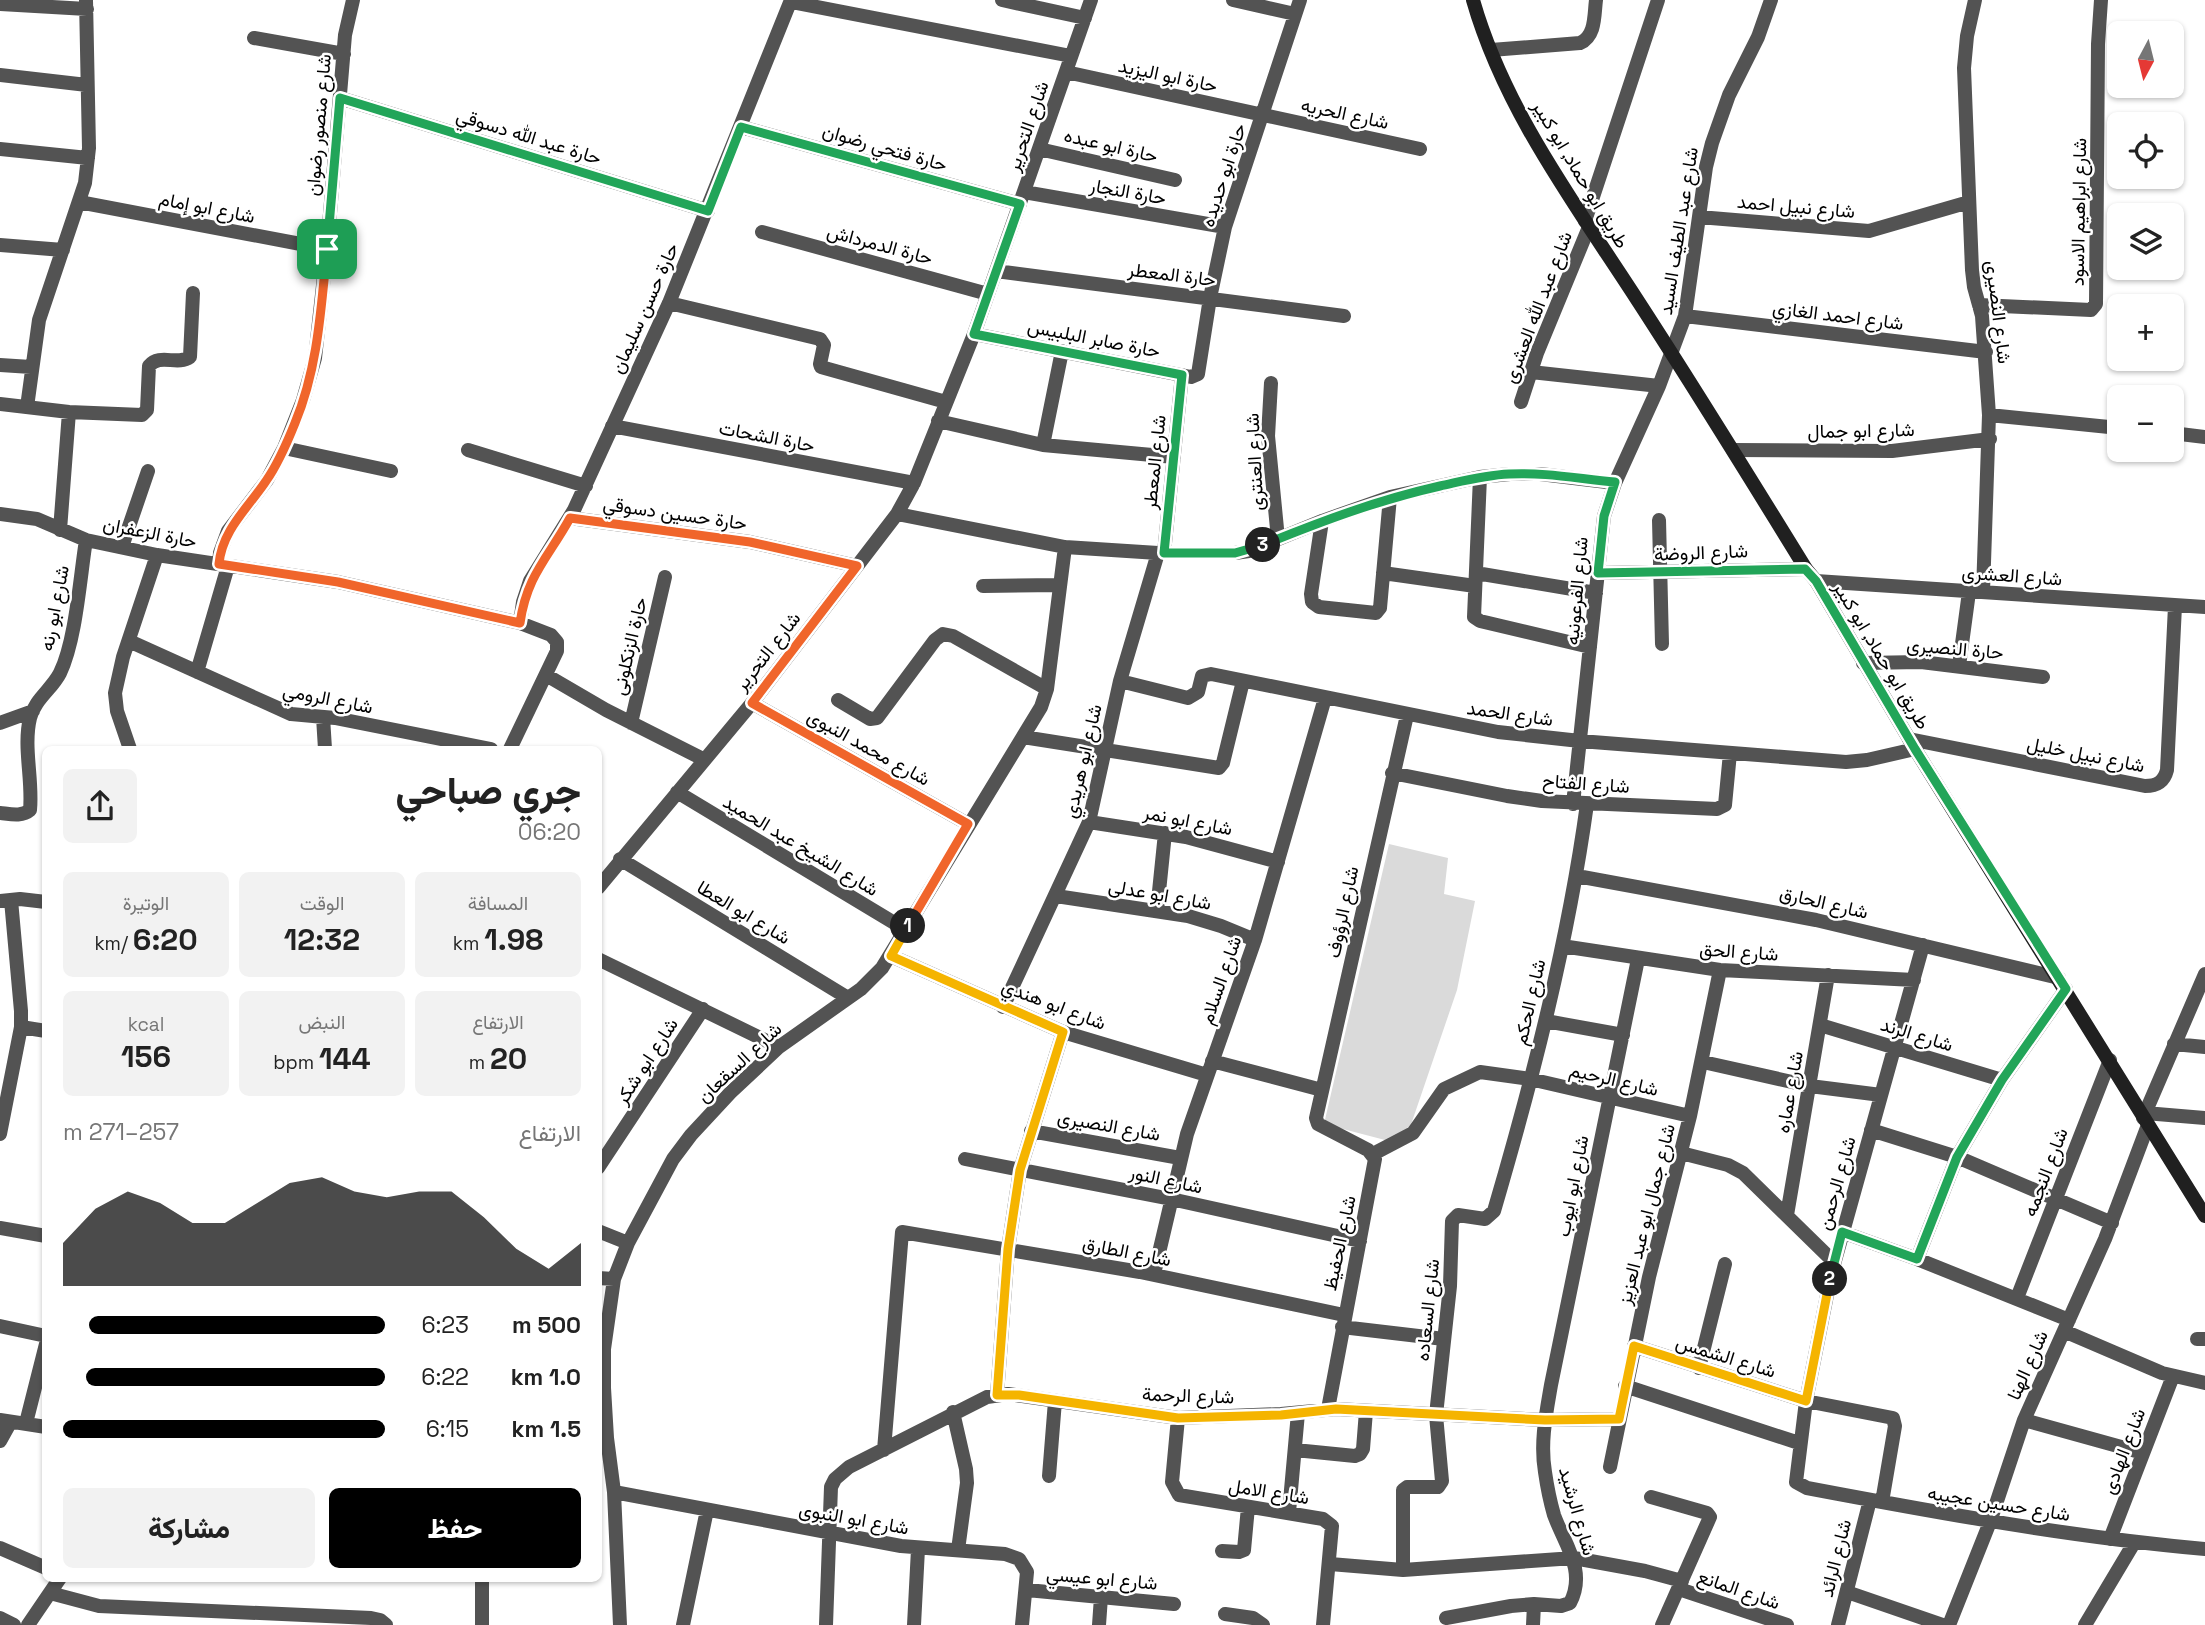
<!DOCTYPE html>
<html lang="ar">
<meta charset="utf-8">
<style>
:root{--surface:#fff;--page:#f2f2f2;--text:#222;--muted:#767676;--accent:#000}
body{margin:0;font-family:"Space Grotesk",Vazirmatn,sans-serif;background:var(--page);color:var(--text);direction:rtl;height:100vh;display:flex;flex-direction:column;font-size:26px;white-space:nowrap}
*{box-sizing:border-box;margin:0}
p{font-size:23px;color:var(--muted)}
.icon{flex:none;width:38px;height:38px;fill:none;stroke:currentColor;stroke-width:2;stroke-linecap:round;stroke-linejoin:round}
.map{position:relative;flex:1;overflow:hidden;direction:ltr}
.panel{position:absolute;left:42px;top:746px;width:560px;height:836px;display:flex;flex-direction:column;background:var(--surface);border-radius:10px;box-shadow:0 2px 5px #0004;direction:rtl}
.panel>*{flex:none}
.needle{width:46px;rotate:187deg}
.fabs{position:absolute;left:2107px;top:21px;display:grid;gap:14px}
.fabs a{display:grid;place-items:center;width:77px;height:77px;border-radius:10px;background:var(--surface);box-shadow:0 2px 5px #0004;font-size:35px}
.pin{position:absolute;display:grid;place-items:center;width:60px;height:60px;color:#fff;margin:-30px;border-radius:14px;box-shadow:0 4px 10px #0006}
.km{position:absolute;width:35px;height:35px;margin:-18px;border-radius:50%;background:#222;color:#fff;font-size:19px;line-height:35px;text-align:center}
.round{display:grid;place-items:center;flex:none;width:74px;height:74px;border-radius:10px;background:var(--page)}
.summary{display:flex;align-items:center;justify-content:space-between;height:119px;padding:0 21px}
h1{font-size:38px;font-weight:800;line-height:52px}
.metrics{display:grid;grid-template-columns:repeat(3,1fr);gap:10px;height:119px;padding:7px 21px}
.metrics div{display:grid;align-content:center;border-radius:10px;background:var(--page);text-align:center}
.metrics b{font-size:30px;font-weight:800}
.metrics small{font-size:19px;font-weight:400}
.metrics p{font-size:19px}
.chart{height:196px;padding:14px 21px}
.chart p{display:flex;justify-content:space-between}
.chart svg{width:100%;height:126px;margin-top:7px;fill:var(--accent);opacity:.7}
.primary-button{display:flex;gap:14px;margin-top:auto;padding:14px 21px}
.primary-button a{flex:1;height:80px;border-radius:10px;background:var(--accent);color:#fff;font-size:28px;font-weight:800;line-height:80px;text-align:center}
.primary-button a+a{background:var(--page);color:var(--text)}
ul{padding:0 21px;list-style:none;font-size:23px}
li{display:grid;grid-template-columns:112px 84px 1fr;align-items:center;height:52px}
li i{height:18px;border-radius:9px;background:var(--accent)}
.map>svg:first-child{display:block}
</style>
<div class="map">
<svg width="2205" height="1625" viewBox="0 0 2205 1625">
<rect width="100%" height="100%" fill="#fff"/>
<path fill="#dadada" d="M1389,844L1448,858L1444,894L1475,901L1457,990L1404,1145L1324,1124Z"/>
<g fill="none" stroke-linecap="round" stroke-linejoin="round">
<path stroke="#535353" stroke-width="14" d="M1002,0L1085,18
M1233,0L1295,14
M1975,0L1967,36L1964,68L1972,270L1974,287L1982,316L1989,415L1983,592
M791,2L1071,56
M0,4L87,9
M254,38L344,54
M1491,50L1580,43C1596,36 1594,15 1596,0
M1066,72L1420,149
M0,75L87,85
M340,98L708,211
M741,127L1020,204
M0,149L88,158
M1039,149L1175,180
M1024,192L1225,227
M79,202L327,249
M1699,217L1869,231L1969,202
M1585,221L1658,0
M762,232L988,294
M0,245L63,250
M996,271L1344,316
M669,303L820,339L824,345L820,364L821,367L946,402
M1979,305L2091,310L2096,304L2098,44L2101,0
M1685,316L1986,352
M974,334L1191,377L1198,374L1210,298L1225,227L1300,0
M0,365L31,367
M1531,372L1659,386
M1271,383L1268,436L1278,539
M1521,402L1537,353L1589,227
M0,404L69,412L142,415L147,410L149,366C160,353 177,366 190,357L193,293
M27,407L39,320L85,183L89,148L86,0
M1989,415L2119,428
M938,421L1043,445L1174,457
M612,426L914,483
M2172,433L2205,437
M1043,445L1062,351
M284,448L391,471
M468,450L586,486
M1733,450L1892,451L1990,439
M1480,477L1474,617L1480,621L1590,647
M0,514L37,519L86,540L157,555L338,582L520,623L551,635L557,642V651L510,749
M897,514L1065,547L1158,553H1235L1249,551L1322,521L1390,497L1480,477L1510,474H1540L1615,483
M570,518L750,542L857,566
M1659,520L1662,644
M1322,521L1311,594L1312,602L1319,607L1376,613L1380,608L1390,497
M60,530L69,412
M122,547L148,471
M1164,553L1182,375
M219,564L220,553L228,531L267,480L284,448L303,400L315,358L327,249L345,35L353,0
M1383,573L1475,586
M1476,573L1596,593
M1598,573L1806,569
M1816,581L2205,607
M983,586L1059,585
M520,623L523,602L530,581L574,510L669,303L791,0
M129,641L291,714L335,718L491,749
M1863,663L1921,662L2043,677
M1959,666L1969,592
M197,672L228,566
M546,675L606,710L703,759
M1120,681L1188,698L1198,692L1202,676L1211,674L1498,732L1580,741L1846,762L1867,760L1915,749
M838,700L870,719L877,718L935,640L943,634L953,636L1047,689
M752,703L968,824
M323,717L325,749
M0,723L33,711
M631,723L665,577
M1023,737L1219,768L1223,763L1243,681
M1909,739L2145,786C2157,786 2164,782 2167,770L2175,606
M130,749L117,711L115,693L123,657L157,555
M1392,773L1507,796L1542,801L1717,809L1725,805L1730,753
M677,792L906,930
M1573,804L1604,516L1615,483L1659,386L1685,316L1706,167L1712,143L1729,95L1758,37L1771,0
M0,813C10,814 22,817 30,810C33,780 23,747 30,718C35,699 52,689 60,673C76,640 80,577 86,540
M1089,822L1186,837L1278,862
M620,859L848,998
M1577,876L1816,920L2059,978
M598,888L752,703L897,514L914,483L974,334L1091,0
M1056,896L1188,916L1221,926L1255,940
M0,901L20,899L46,902
M1157,911L1165,833
M1923,945L1831,1275L1806,1401L1796,1482L1807,1488C1939,1513 2071,1537 2205,1549
M1562,946L1720,970L1914,980
M891,956L1063,1032L1207,1075
M598,959L779,1047
M1003,1007L1089,822L1120,681L1158,553
M1546,1021L1623,1035
M1820,1025L2002,1080
M21,1027L46,1031
M2174,1044L2205,1047
M1212,1061L1322,1090
M1703,1062L1810,1086L1881,1095
M2145,1113L2205,1118
M2143,1118L2205,974
M1871,1130L1957,1157L2112,1223
M1031,1131L1180,1158
M0,1134L21,1027V1011L11,900
M1681,1153L1728,1165L1743,1173L1834,1262
M1373,1154L1413,1133L1444,1089L1480,1072L1530,1079L1690,1116
M965,1159L1171,1199L1360,1241
M598,1168L703,1009
M1787,1215L1828,975
M0,1228L46,1236
M598,1231L628,1243
M1842,1232L1917,1259L2069,1320
M1917,1259L1957,1157L2002,1080L2066,989
M1154,1274L1187,1134L1255,940L1325,698
M598,1278L614,1279
M2017,1298L2110,1060
M0,1326L46,1336
M1342,1327L1444,1339
M2064,1331L2162,1373L2205,1383
M2197,1339H2205
M1634,1346L1806,1401L1893,1418L1895,1426L1882,1502
M1699,1368L1725,1264
M1625,1386L1799,1443
M997,1395L1008,1249L1020,1170L1063,1032
M1328,1409L1375,1159L1368,1150L1318,1124L1316,1118L1407,715
M953,1412L966,1469L967,1483L958,1550
M1178,1418L1172,1482L1179,1495L1323,1519L1332,1526L1323,1625
M0,1420L46,1427
M2024,1420L2143,1453
M26,1423L46,1344
M0,1441L10,1423
M884,1450L902,1232L1140,1272L1344,1315
M1295,1450L1355,1456L1360,1454L1363,1449L1366,1411
M1610,1467L1649,1277L1690,1116L1720,970
M1049,1476L1055,1401
M614,1492L901,1546L1005,1554L1019,1559L1027,1572L1022,1625
M1651,1497L1707,1513L1710,1517L1662,1625
M1289,1512L1298,1413
M2110,1539L2173,1376
M0,1548L46,1568
M1222,1551L1239,1552L1244,1550L1248,1507
M1330,1564L1403,1570L1574,1558L1645,1571L1682,1581
M1403,1570V1490L1407,1487H1438L1442,1481L1436,1415L1450,1286L1452,1221L1458,1215L1485,1219L1494,1211C1533,1078 1568,942 1587,804
M482,1578V1625
M1679,1589L1787,1625
M1027,1590L1174,1604
M1847,1592L1943,1625
M50,1593L99,1606L371,1618L380,1620L386,1625
M1225,1614L1253,1618L1263,1625
M0,1618L14,1625
M1446,1618L1511,1606L1534,1604L1561,1606L1570,1603C1587,1571 1564,1543 1554,1515C1550,1501 1547,1486 1545,1472C1540,1443 1546,1414 1551,1385L1638,959
M28,1625L60,1578
M620,1625L614,1492L607,1438L604,1388V1349L614,1279L628,1243L673,1159L691,1135L730,1093L779,1047L861,989L882,968L1041,707L1047,689L1065,547
M683,1625L707,1510
M826,1625L831,1487L835,1479L849,1467L987,1397L1008,1394L1178,1418L1281,1414L1336,1409L1545,1420L1619,1419
M914,1625L918,1549
M1099,1625L1101,1597
M1533,1625L1534,1604
M1838,1625L1870,1500
M1949,1625L1990,1522L2024,1420L2105,1239L2148,1125
M2085,1625L2134,1543"/>
<path stroke="#202020" stroke-width="14" d="M1473,0C1504,109 1575,204 1636,298C1694,387 1750,478 1806,569L1816,581L1915,749L2205,1216"/>
</g>
<g fill="none" stroke-linecap="round" stroke-linejoin="round">
<defs>
<path id="split-1" d="M327,249C321,308 318,368 295,423C287,443 278,464 266,481C248,508 222,530 219,564L338,582L520,623C527,575 548,558 570,518L750,542L857,566L752,703L968,824L908,926"/>
<path id="split-2" d="M908,926L891,956L1063,1032L1020,1170L1008,1249L997,1395H1019L1178,1418L1281,1415L1336,1409L1545,1420L1619,1419L1634,1346L1806,1401L1830,1279"/>
<path id="split-3" d="M1263,545C1322,521 1378,500 1440,486C1463,481 1485,475 1509,474C1544,472 1580,479 1615,482L1604,516L1598,573L1805,569L1816,581L1915,749L2066,989L2002,1080L1957,1157L1917,1259L1842,1232L1830,1279"/>
<path id="split-4" d="M327,249L340,98L708,211L741,127L1020,204L974,334L1182,375L1164,553H1235L1263,545"/>
</defs>
<use href="#split-1" stroke="#fff" stroke-width="14"/>
<use href="#split-2" stroke="#fff" stroke-width="14"/>
<use href="#split-3" stroke="#fff" stroke-width="14"/>
<use href="#split-4" stroke="#fff" stroke-width="14"/>
<use href="#split-1" stroke="#f0652b" stroke-width="9"/>
<use href="#split-2" stroke="#f5b400" stroke-width="9"/>
<use href="#split-3" stroke="#22a559" stroke-width="9"/>
<use href="#split-4" stroke="#22a559" stroke-width="9"/>
</g>
<g text-anchor="middle" stroke-width="5" stroke-linejoin="round" paint-order="stroke">
<g font-size="19" fill="#000" stroke="#fff">
<text transform="translate(1168 75) rotate(12)" y="7">حارة ابو اليزيد</text>
<text transform="translate(1345 113) rotate(12)" y="7">شارع الحريه</text>
<text transform="translate(318 125) rotate(-85)" y="7">شارع منصور رضوان</text>
<text transform="translate(1027 126) rotate(-71)" y="7">شارع التحرير</text>
<text transform="translate(529 136) rotate(17)" y="7">حارة عبد الله دسوقي</text>
<text transform="translate(1111 145) rotate(13)" y="7">حارة ابو عبده</text>
<text transform="translate(885 147) rotate(16)" y="7">حارة فتحي رضوان</text>
<text transform="translate(1581 174) rotate(59)" y="7">طريق ابو حماد, ابو كبير</text>
<text transform="translate(1223 175) rotate(-72)" y="7">حارة ابو حديده</text>
<text transform="translate(1128 191) rotate(10)" y="7">حارة النجار</text>
<text transform="translate(1796 206) rotate(5)" y="7">شارع نبيل احمد</text>
<text transform="translate(207 207) rotate(11)" y="7">شارع ابو إمام</text>
<text transform="translate(2078 212) rotate(-89)" y="7">شارع ابراهيم الاسود</text>
<text transform="translate(1678 231) rotate(-81)" y="7">شارع عبد الطيف السيد</text>
<text transform="translate(880 244) rotate(15)" y="7">حارة الدمرداش</text>
<text transform="translate(1172 274) rotate(7)" y="7">حارة المعطر</text>
<text transform="translate(1537 307) rotate(-69)" y="7">شارع عبد الله العشرى</text>
<text transform="translate(644 308) rotate(-66)" y="7">حارة حسن سليمان</text>
<text transform="translate(1999 312) rotate(83)" y="7">شارع النصيرى</text>
<text transform="translate(1838 315) rotate(7)" y="7">شارع احمد الغازي</text>
<text transform="translate(1094 338) rotate(11)" y="7">حارة صابر البلبيس</text>
<text transform="translate(1861 430) rotate(-1)" y="7">شارع ابو جمال</text>
<text transform="translate(767 436) rotate(11)" y="7">حارة الشحات</text>
<text transform="translate(1154 462) rotate(-84)" y="7">شارع المعطر</text>
<text transform="translate(1254 462) rotate(-93)" y="7">شارع العنترى</text>
<text transform="translate(675 513) rotate(8)" y="7">حارة حسين دسوقي</text>
<text transform="translate(150 532) rotate(11)" y="7">حارة الزعفران</text>
<text transform="translate(1701 552) rotate(-2)" y="7">شارع الروضة</text>
<text transform="translate(2012 575) rotate(4)" y="7">شارع العشرى</text>
<text transform="translate(1576 591) rotate(-85)" y="7">شارع الفرعونيه</text>
<text transform="translate(54 608) rotate(-79)" y="7">شارع ابو رنه</text>
<text transform="translate(629 646) rotate(-77)" y="7">حارة الزنكلونى</text>
<text transform="translate(1955 648) rotate(5)" y="7">حارة النصيرى</text>
<text transform="translate(767 651) rotate(-52)" y="7">شارع التحرير</text>
<text transform="translate(1882 655) rotate(59)" y="7">طريق ابو حماد, ابو كبير</text>
<text transform="translate(328 698) rotate(11)" y="7">شارع الرومي</text>
<text transform="translate(1510 713) rotate(8)" y="7">شارع الحمد</text>
<text transform="translate(869 747) rotate(29)" y="7">شارع محمد النبوى</text>
<text transform="translate(2086 754) rotate(11)" y="7">شارع نبيل خليل</text>
<text transform="translate(1082 761) rotate(-77)" y="7">شارع ابو هريدي</text>
<text transform="translate(1586 783) rotate(4)" y="7">شارع الفتاح</text>
<text transform="translate(1188 820) rotate(11)" y="7">شارع ابو نمر</text>
<text transform="translate(801 845) rotate(31)" y="7">شارع الشيخ عبد الحميد</text>
<text transform="translate(1160 894) rotate(10)" y="7">شارع ابو عدلى</text>
<text transform="translate(1824 902) rotate(13)" y="7">شارع الحارق</text>
<text transform="translate(744 912) rotate(31)" y="7">شارع ابو العطا</text>
<text transform="translate(1342 912) rotate(-78)" y="7">شارع الرؤوف</text>
<text transform="translate(1739 951) rotate(4)" y="7">شارع الحق</text>
<text transform="translate(1220 980) rotate(-71)" y="7">شارع السلام</text>
<text transform="translate(1529 1002) rotate(-77)" y="7">شارع الحكم</text>
<text transform="translate(1054 1004) rotate(21)" y="7">شارع ابو هندي</text>
<text transform="translate(1917 1034) rotate(17)" y="7">شارع الرند</text>
<text transform="translate(646 1061) rotate(-57)" y="7">شارع ابو شكر</text>
<text transform="translate(739 1062) rotate(-43)" y="7">شارع السقعان</text>
<text transform="translate(1614 1079) rotate(13)" y="7">شارع الرحيم</text>
<text transform="translate(1789 1092) rotate(-80)" y="7">شارع عماره</text>
<text transform="translate(1109 1125) rotate(10)" y="7">شارع النصيرى</text>
<text transform="translate(2045 1172) rotate(-69)" y="7">شارع النجمه</text>
<text transform="translate(1166 1179) rotate(12)" y="7">شارع النور</text>
<text transform="translate(1836 1183) rotate(-74)" y="7">شارع الرحمن</text>
<text transform="translate(1572 1186) rotate(-79)" y="7">شارع ابو ايوب</text>
<text transform="translate(1646 1214) rotate(-76)" y="7">شارع جمال ابو عبد العزيز</text>
<text transform="translate(1339 1243) rotate(-78)" y="7">شارع الحفيظ</text>
<text transform="translate(1127 1251) rotate(11)" y="7">شارع الطارق</text>
<text transform="translate(1427 1310) rotate(-84)" y="7">شارع السعاده</text>
<text transform="translate(1726 1356) rotate(17)" y="7">شارع الشمس</text>
<text transform="translate(2027 1365) rotate(-66)" y="7">شارع الهنا</text>
<text transform="translate(1188 1395) rotate(2)" y="7">شارع الرحمة</text>
<text transform="translate(2123 1451) rotate(-69)" y="7">شارع الهادى</text>
<text transform="translate(1269 1491) rotate(9)" y="7">شارع الامل</text>
<text transform="translate(1999 1503) rotate(9)" y="7">شارع حسين عجيبه</text>
<text transform="translate(1578 1511) rotate(74)" y="7">شارع الرشيد</text>
<text transform="translate(854 1518) rotate(10)" y="7">شارع ابو النبوى</text>
<text transform="translate(1835 1558) rotate(-76)" y="7">شارع الرائد</text>
<text transform="translate(1102 1578) rotate(5)" y="7">شارع ابو عيسي</text>
<text transform="translate(1739 1589) rotate(19)" y="7">شارع المانع</text>
</g>
</g>
</svg>
<div class="fabs">
<a><svg class="needle" viewBox="-14 -14 28 28"><path d="M0-13l5 13h-10z" fill="#e53935"/><path d="M0 13l5-13h-10z" fill="#767676"/></svg></a>
<a><svg class="icon" aria-label="locate" viewBox="0 0 24 24"><circle cx="12" cy="12" r="6"/><path d="M12 2v4M12 18v4M2 12h4M18 12h4"/></svg></a>
<a><svg class="icon" aria-label="layers" viewBox="0 0 24 24"><path d="M12 4l9 5-9 5-9-5zM3 14l9 5 9-5"/></svg></a>
<a>+</a>
<a>−</a>
</div>
<div class="pin" style="left:327px;top:249px;background:#1e9e55"><svg class="icon" aria-label="arrive" viewBox="0 0 24 24"><path d="M6 21V4h12l-3 4 3 4H6"/></svg></div>
<b class="km" style="left:908px;top:926px">1</b>
<b class="km" style="left:1830px;top:1279px">2</b>
<b class="km" style="left:1263px;top:545px">3</b>
<section class="panel">
<div class="summary"><div><h1>جري صباحي</h1><p>06:20</p></div><a class="round"><svg class="icon" aria-label="share" viewBox="0 0 24 24"><path d="M12 15V3M7 8l5-5 5 5M5 13v7h14v-7"/></svg></a></div>
<div class="metrics">
<div><p>المسافة</p><b>1.98<small> km</small></b></div>
<div><p>الوقت</p><b>12:32</b></div>
<div><p>الوتيرة</p><b>6:20<small> /km</small></b></div>
</div>
<div class="metrics">
<div><p>الارتفاع</p><b>20<small> m</small></b></div>
<div><p>النبض</p><b>144<small> bpm</small></b></div>
<div><p>kcal</p><b>156</b></div>
</div>
<div class="chart"><p><span>الارتفاع</span>257–271 m</p>
<svg viewBox="0 0 160 44" preserveAspectRatio="none"><path d="M0 44V29L10 17L20 11L30 15L40 22L50 22L60 15L70 8L80 6L90 11L100 13L110 11L120 11L130 20L140 31L150 38L160 29V44z"/></svg>
</div>
<ul>
<li><b>500 m</b>6:23<i style="width:92%"></i></li>
<li><b>1.0 km</b>6:22<i style="width:93%"></i></li>
<li><b>1.5 km</b>6:15<i style="width:100%"></i></li>
</ul>
<div class="primary-button"><a>حفظ</a><a>مشاركة</a></div>
</section>
</div>
